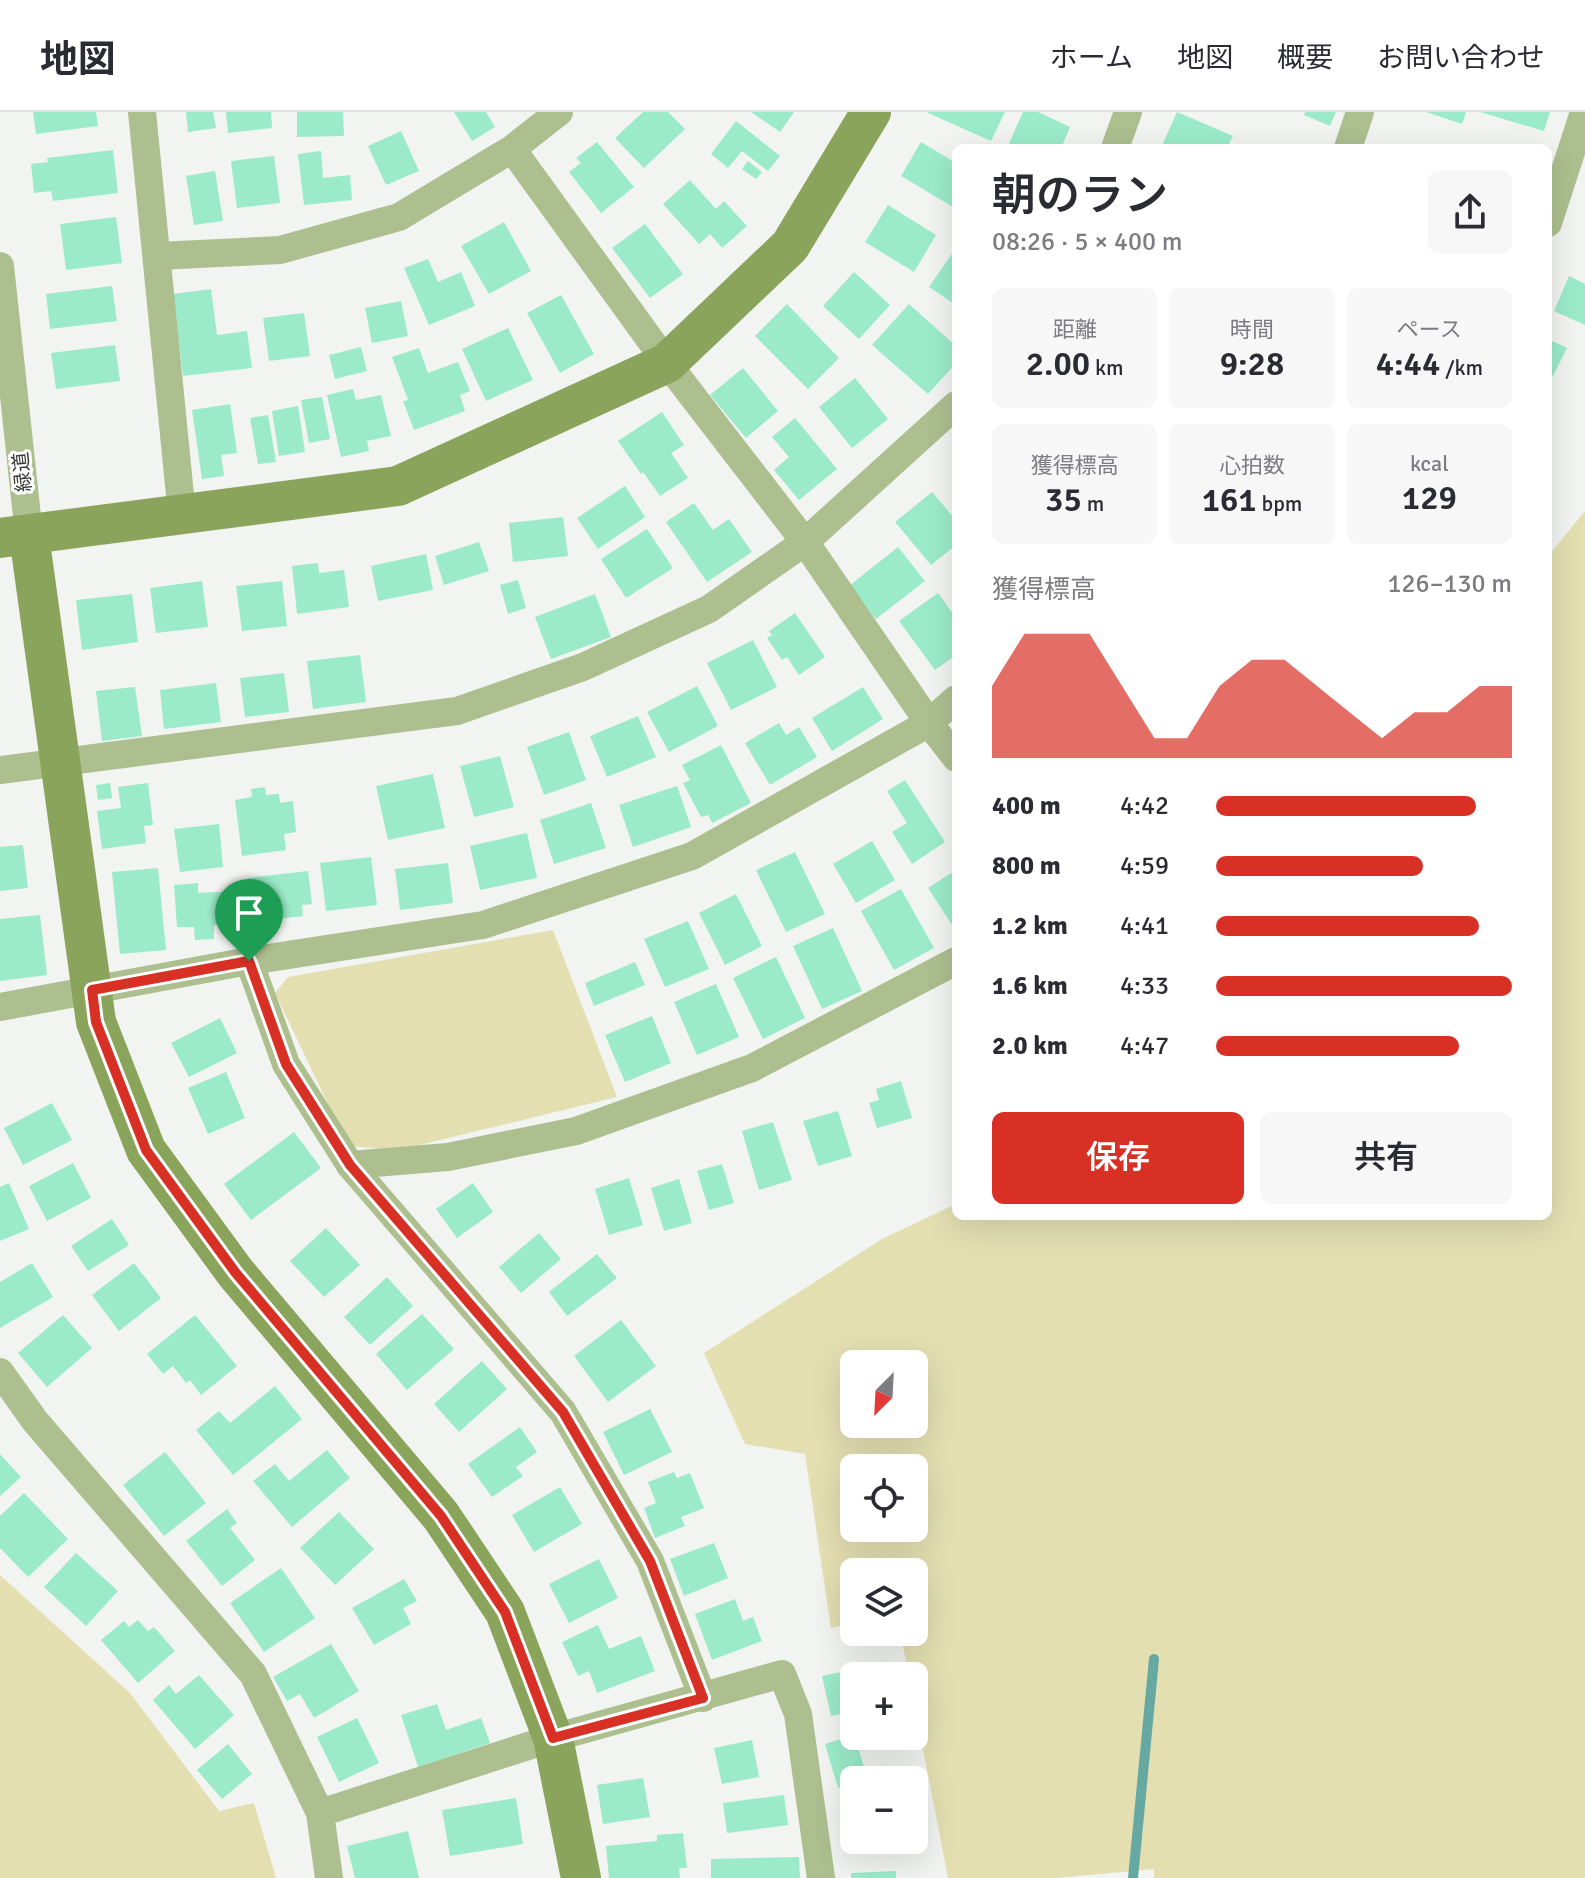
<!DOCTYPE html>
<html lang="ja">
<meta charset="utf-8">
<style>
:root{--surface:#fff;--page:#f7f7f7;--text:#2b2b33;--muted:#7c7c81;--line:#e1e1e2;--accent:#d93025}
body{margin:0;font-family:Signika,"Noto Sans JP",sans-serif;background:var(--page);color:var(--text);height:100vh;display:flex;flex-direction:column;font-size:30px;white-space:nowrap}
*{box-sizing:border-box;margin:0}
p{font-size:26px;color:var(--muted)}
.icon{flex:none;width:44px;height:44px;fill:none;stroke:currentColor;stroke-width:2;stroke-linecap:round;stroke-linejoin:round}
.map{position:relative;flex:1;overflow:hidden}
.panel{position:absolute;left:952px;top:32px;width:600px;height:1076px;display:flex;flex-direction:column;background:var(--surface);border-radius:12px;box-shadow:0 8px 32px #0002}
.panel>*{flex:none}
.needle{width:52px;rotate:204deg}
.buttons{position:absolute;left:840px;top:1238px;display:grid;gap:16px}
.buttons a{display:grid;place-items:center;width:88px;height:88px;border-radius:12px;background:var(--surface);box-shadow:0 8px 32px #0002;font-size:40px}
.pin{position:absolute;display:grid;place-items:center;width:68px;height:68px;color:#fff;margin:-82px -34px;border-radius:50% 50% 50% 0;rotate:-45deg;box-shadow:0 0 8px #0007}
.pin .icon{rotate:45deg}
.round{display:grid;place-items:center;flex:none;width:84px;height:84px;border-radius:12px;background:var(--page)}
.overview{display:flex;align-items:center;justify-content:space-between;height:136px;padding:0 40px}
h1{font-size:44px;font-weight:600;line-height:60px}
.figures{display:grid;grid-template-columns:repeat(3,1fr);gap:12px;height:136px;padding:8px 40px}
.figures div{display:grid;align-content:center;border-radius:12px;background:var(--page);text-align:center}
.figures b{font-size:34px;font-weight:600}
.figures small{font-size:22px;font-weight:400}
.figures p{font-size:22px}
.chart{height:224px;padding:16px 40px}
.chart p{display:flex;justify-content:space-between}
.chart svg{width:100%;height:144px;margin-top:8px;fill:var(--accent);opacity:.7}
.button{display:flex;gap:16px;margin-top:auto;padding:16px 40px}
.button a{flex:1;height:92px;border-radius:12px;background:var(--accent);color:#fff;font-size:32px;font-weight:600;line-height:92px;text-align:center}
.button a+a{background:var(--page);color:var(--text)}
ul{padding:0 40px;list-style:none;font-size:26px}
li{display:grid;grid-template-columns:128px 96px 1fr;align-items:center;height:60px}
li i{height:20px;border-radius:10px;background:var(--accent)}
header{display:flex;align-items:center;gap:48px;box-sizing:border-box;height:112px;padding:0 40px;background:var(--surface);border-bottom:2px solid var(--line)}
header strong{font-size:38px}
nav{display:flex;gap:44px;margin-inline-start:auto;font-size:28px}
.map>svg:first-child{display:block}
</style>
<header>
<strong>地図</strong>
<nav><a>ホーム</a><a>地図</a><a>概要</a><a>お問い合わせ</a></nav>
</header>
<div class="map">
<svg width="1585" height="1766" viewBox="0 0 1585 1766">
<rect width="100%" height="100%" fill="#f1f4f1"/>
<path fill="#e3dfb1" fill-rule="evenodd" d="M1585,399V1766H1154V1757L1057,1766H948L914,1591V1564H909L900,1520H914V1460H854V1511L831,1516L805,1342L745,1332L704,1241L882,1127L956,1092V1104H1548V444ZM854,1252H914V1312H854ZM854,1356H914V1416H854Z
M553,818L617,985L399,1038L348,1034L275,881L288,865Z
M0,1463L130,1581L219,1699L254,1691L276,1766H0Z"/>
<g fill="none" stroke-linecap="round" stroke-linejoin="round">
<path stroke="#66a9a2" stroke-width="10" d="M1133,1766L1154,1547"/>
</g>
<path fill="#9bebca" d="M33,0H96L98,14L36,22Z
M186,0H213L216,16L188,20Z
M226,0H271L272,16L228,21Z
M297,0H343L344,24L297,25Z
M454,0H486L495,15L472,29Z
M643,0H668L685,17L644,56L615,26Z
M751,0H794L780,20Z
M926,0H1005L991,29Z
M1023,0H1038L1070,15L1061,36H1007Z
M1177,0L1233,24L1227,36H1161Z
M1305,0H1336L1330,14L1304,3Z
M1426,0H1466L1462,12Z
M1480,0H1550L1544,19Z
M736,9L780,44L768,59L742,39L728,56L711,42Z
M401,19L419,59L386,73L368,34Z
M597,30L634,75L601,101L569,60L581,51L576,46Z
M921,30L956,51V91L953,95L901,64Z
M113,38L118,81L53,89L51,79L34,81L31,52L48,50L47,46Z
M321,39L323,66L350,63L352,88L304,93L298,42Z
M274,44L280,91L237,96L231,49Z
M748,49L762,60L756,67L742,57Z
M215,59L223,109L194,113L186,64Z
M690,68L716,97L724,89L747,114L722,136L710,122L699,132L663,92Z
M888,93L936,123L914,160L865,130Z
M116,105L122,151L66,158L60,112Z
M504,110L531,159L489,182L461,134Z
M645,112L683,162L650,186L612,136Z
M956,136V193L929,175Z
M428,147L438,170L461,160L475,194L429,213L404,156Z
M854,160L890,193L859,227L823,194Z
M1569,164L1585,172V213L1554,199Z
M112,174L117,209L50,217L46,182Z
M211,177L217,223L247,219L252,256L183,264L173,182Z
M561,183L594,242L560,261L527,201Z
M401,189L408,224L372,231L365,196Z
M787,192L839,246L808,277L755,224Z
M909,192L956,234V251L928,282L872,233Z
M304,201L310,244L269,249L263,206Z
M508,216L533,268L486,289L462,237Z
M1548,227L1567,236L1552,266L1548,264Z
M115,233L120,269L56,277L51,241Z
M361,235L367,259L335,267L329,243Z
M419,236L428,261L458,250L470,279L460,283L465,299L414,318L403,289L408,288L392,245Z
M743,256L778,299L746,326L710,283Z
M855,266L888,307L852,336L819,295Z
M353,277L356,288L381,283L391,324L367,329L369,339L341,345L327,283Z
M322,285L330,327L309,331L301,288Z
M230,292L237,341L221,343L224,364L202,367L192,298Z
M298,294L305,340L279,344L272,299Z
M662,300L684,333L671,341L688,366L660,384L643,360L641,362L618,329Z
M268,303L276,350L258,352L250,306Z
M795,306L837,357L799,388L774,358L789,345L772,325Z
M625,374L645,405L598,437L577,406Z
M932,380L956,408V433L931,453L895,410Z
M694,391L713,418L729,407L752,440L707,470L666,410Z
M563,405L568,444L513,450L509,411Z
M647,417L673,456L626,486L601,447Z
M479,430L489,459L444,473L435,444Z
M898,435L925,469L876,507L849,474Z
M426,442L433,478L378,489L371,454Z
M318,451L319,461L344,458L349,495L297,502L292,454Z
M518,468L526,496L508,502L500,473Z
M202,469L208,515L156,521L150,476Z
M282,469L287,514L242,519L236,474Z
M938,481L956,506V543L935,558L899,509Z
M132,482L138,530L82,538L76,488Z
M595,482L611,525L551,547L535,505Z
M795,501L825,545L799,563L787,545L782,548L767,526L772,523L769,519Z
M753,528L777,575L731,598L707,551Z
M360,543L366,590L313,597L307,549Z
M284,561L289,600L245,605L240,566Z
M216,571L221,610L164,617L160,578Z
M697,574L718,614L669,640L647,600Z
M135,575L142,624L102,629L96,579Z
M863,575L883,607L832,639L812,606Z
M638,604L656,645L607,665L590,624Z
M779,611L786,623L799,615L817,645L770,673L745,631Z
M569,620L586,668L544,683L527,635Z
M721,633L751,691L712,711L708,703L701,705L683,671L690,668L682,653Z
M500,644L514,695L474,705L460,654Z
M433,662L445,716L388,728L376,674Z
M905,668L945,730L912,752L892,720L907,711L887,679Z
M110,671L112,686L98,688L96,673Z
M148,671L153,713L144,714L146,731L102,737L97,699L121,696L118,675Z
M677,674L691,715L633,735L619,693Z
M265,675L266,683L279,682L280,691L293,689L296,720L284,722L286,738L242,744L235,688L252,685L251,677Z
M591,691L606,736L554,752L540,708Z
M219,712L223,755L180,760L174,717Z
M527,721L537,766L480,778L470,734Z
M872,729L895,768L856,791L833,752Z
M23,733L28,776L0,779V735Z
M795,740L825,802L786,820L756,758Z
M371,745L377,793L326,799L320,751Z
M448,751L453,791L400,798L395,757Z
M158,756L166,838L120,842L112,760Z
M956,758V819L928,776Z
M308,759L312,792L302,793L303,804L277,807L276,796L252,800L248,766Z
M198,771V781L233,779L235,812L214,813V827L195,828L194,815H177L174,773Z
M901,777L934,836L894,858L861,799Z
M736,782L762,834L725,853L699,801Z
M40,803L47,863L0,869V807Z
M688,809L709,857L665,875L644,827Z
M833,816L862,879L822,897L793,834Z
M776,845L805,906L763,927L733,866Z
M635,850L645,873L594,894L585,871Z
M716,872L739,925L697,943L674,890Z
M652,904L671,951L625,970L605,923Z
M220,906L237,941L189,965L171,931Z
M226,960L245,1006L208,1022L188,976Z
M901,969L912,1006L877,1016L869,991L879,988L876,977Z
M52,991L72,1028L23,1053L4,1016Z
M838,999L852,1044L818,1054L803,1009Z
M773,1010L792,1068L759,1078L742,1019Z
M294,1020L321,1056L251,1108L224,1072Z
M73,1051L91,1086L47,1109L29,1074Z
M722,1052L734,1091L709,1098L697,1059Z
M629,1066L643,1113L609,1123L595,1077Z
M679,1067L692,1111L664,1119L651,1076Z
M9,1071L29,1117L0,1129V1075Z
M473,1071L493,1100L457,1126L436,1097Z
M112,1107L129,1133L88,1159L71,1134Z
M326,1116L360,1153L324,1185L290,1149Z
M539,1121L561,1147L521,1181L499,1155Z
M597,1142L617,1166L567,1204L549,1180Z
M32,1151L53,1185L0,1216V1170Z
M134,1151L161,1186L119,1219L92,1183Z
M387,1165L413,1194L370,1233L344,1205Z
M422,1202L454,1237L407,1278L376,1242Z
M63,1203L92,1236L47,1275L18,1241Z
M195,1203L237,1254L201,1283L190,1268L186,1271L173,1254L163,1262L147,1242Z
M621,1208L656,1254L608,1290L574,1244Z
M482,1249L507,1277L459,1320L434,1292Z
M275,1274L302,1307L233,1363L196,1318L219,1299L230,1311Z
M650,1297L672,1340L624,1363L603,1320Z
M520,1315L537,1340L516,1355L523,1364L492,1385L468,1352Z
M327,1338L350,1366L292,1415L253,1369L275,1352L289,1369Z
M165,1340L206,1391L164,1424L123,1373Z
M0,1342L21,1365L0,1384Z
M674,1360L677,1366L690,1361L704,1396L681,1405L685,1414L655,1426L644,1396L656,1391L648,1370Z
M560,1375L582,1412L534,1440L512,1403Z
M24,1381L68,1427L28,1465L0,1436V1404Z
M227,1397L237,1411L230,1416L255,1448L222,1474L186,1429Z
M339,1400L374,1437L335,1473L300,1436Z
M714,1431L728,1466L684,1484L670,1447Z
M76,1441L118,1479L86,1514L44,1475Z
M599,1447L618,1486L569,1511L549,1472Z
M281,1456L315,1506L264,1540L230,1491Z
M404,1467L417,1489L403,1496L411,1512L374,1533L352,1496Z
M735,1487L743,1509L753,1505L762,1529L712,1548L695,1502Z
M138,1508L148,1519L154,1515L175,1539L138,1571L101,1528L124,1509L129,1515Z
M598,1513L609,1537L641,1524L655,1559L597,1581L589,1559L578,1564L562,1530Z
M331,1532L359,1579L314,1606L300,1582L287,1589L273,1565Z
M855,1557L854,1599L831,1604L822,1564Z
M199,1563L234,1603L195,1637L153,1588L169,1573L176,1582Z
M437,1592L446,1618L481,1606L490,1631L418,1655L401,1603Z
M357,1606L379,1651L339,1670L317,1625Z
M854,1623L868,1667L854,1668V1671L838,1676L825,1632Z
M752,1628L759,1665L722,1672L714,1636Z
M228,1632L252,1662L222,1687L197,1658Z
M643,1666L650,1705L603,1712L597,1673Z
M784,1683L788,1713L727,1721L723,1691Z
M516,1686L523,1732L450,1744L442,1698Z
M854,1687V1708L849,1710L842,1692Z
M854,1715V1728H882L857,1737L849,1717Z
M408,1719L419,1766H355L347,1734Z
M683,1721L687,1756H679L680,1766H609L606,1734L657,1729V1723Z
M799,1745L800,1766H711V1747Z
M896,1759V1766H851V1761Z"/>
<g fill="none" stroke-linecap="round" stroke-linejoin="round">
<path stroke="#adbf8f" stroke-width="28" d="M142,0L182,403
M1115,36L1128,0
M1348,36L1360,0
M512,37L667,251L805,430L929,611L956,646
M1548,111L1584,0
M158,144L280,138L399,105L512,37L559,0
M0,154L29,423
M0,658L457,599L583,555L709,497L805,430L956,293
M249,849L483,813L692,744L929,611L956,587
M0,895L249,849L286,952L350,1053L563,1300L650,1449L703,1586
M350,1053L448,1045L576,1019L752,956L956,849
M0,1260L35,1309L253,1562L320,1701L329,1766
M320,1701L553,1626L782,1562L798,1602L821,1766"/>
<path stroke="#8ba45b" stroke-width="40" d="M29,423L96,910L146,1038L235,1160L441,1404L505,1500L553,1626L581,1766
M0,426L398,374L667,251L790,134L871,0"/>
</g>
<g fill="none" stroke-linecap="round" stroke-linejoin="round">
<defs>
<path id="route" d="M249,849L286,952L350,1053L563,1300L650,1449L703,1586L553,1626L505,1500L441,1404L235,1160L146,1038L96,910L92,878Z"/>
</defs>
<use href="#route" stroke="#fff" stroke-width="16"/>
<use href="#route" stroke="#d93025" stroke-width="10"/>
</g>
<g text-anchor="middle" stroke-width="6" stroke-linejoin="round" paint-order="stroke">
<g font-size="20" fill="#363736" stroke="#fff">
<text transform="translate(22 360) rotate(-96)" y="7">緑道</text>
</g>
</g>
</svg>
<div class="buttons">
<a><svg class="needle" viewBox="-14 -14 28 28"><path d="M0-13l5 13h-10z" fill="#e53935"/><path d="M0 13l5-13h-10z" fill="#7c7c81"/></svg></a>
<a><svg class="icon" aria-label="locate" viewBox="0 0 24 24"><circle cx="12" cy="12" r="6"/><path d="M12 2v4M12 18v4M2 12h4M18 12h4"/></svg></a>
<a><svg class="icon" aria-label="layers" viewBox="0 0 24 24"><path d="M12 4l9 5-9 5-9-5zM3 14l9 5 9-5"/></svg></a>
<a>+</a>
<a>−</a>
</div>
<div class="pin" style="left:249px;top:849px;background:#1e9e55"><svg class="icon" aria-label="arrive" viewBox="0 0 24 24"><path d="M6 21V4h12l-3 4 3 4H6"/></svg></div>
<section class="panel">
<div class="overview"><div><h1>朝のラン</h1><p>08:26 · 5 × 400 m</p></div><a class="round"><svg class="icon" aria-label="share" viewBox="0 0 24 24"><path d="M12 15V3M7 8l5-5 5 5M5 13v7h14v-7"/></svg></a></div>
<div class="figures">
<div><p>距離</p><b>2.00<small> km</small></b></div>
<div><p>時間</p><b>9:28</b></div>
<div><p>ペース</p><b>4:44<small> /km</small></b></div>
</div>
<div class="figures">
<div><p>獲得標高</p><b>35<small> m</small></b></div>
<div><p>心拍数</p><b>161<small> bpm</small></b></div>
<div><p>kcal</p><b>129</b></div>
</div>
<div class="chart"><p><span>獲得標高</span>126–130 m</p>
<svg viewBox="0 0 160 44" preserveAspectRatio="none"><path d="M0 44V22L10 6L20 6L30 6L40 22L50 38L60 38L70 22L80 14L90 14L100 22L110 30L120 38L130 30L140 30L150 22L160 22V44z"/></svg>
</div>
<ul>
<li><b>400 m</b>4:42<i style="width:88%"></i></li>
<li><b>800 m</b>4:59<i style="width:70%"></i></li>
<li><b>1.2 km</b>4:41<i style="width:89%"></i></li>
<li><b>1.6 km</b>4:33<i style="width:100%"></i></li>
<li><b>2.0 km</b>4:47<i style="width:82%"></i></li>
</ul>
<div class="button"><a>保存</a><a>共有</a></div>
</section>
</div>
